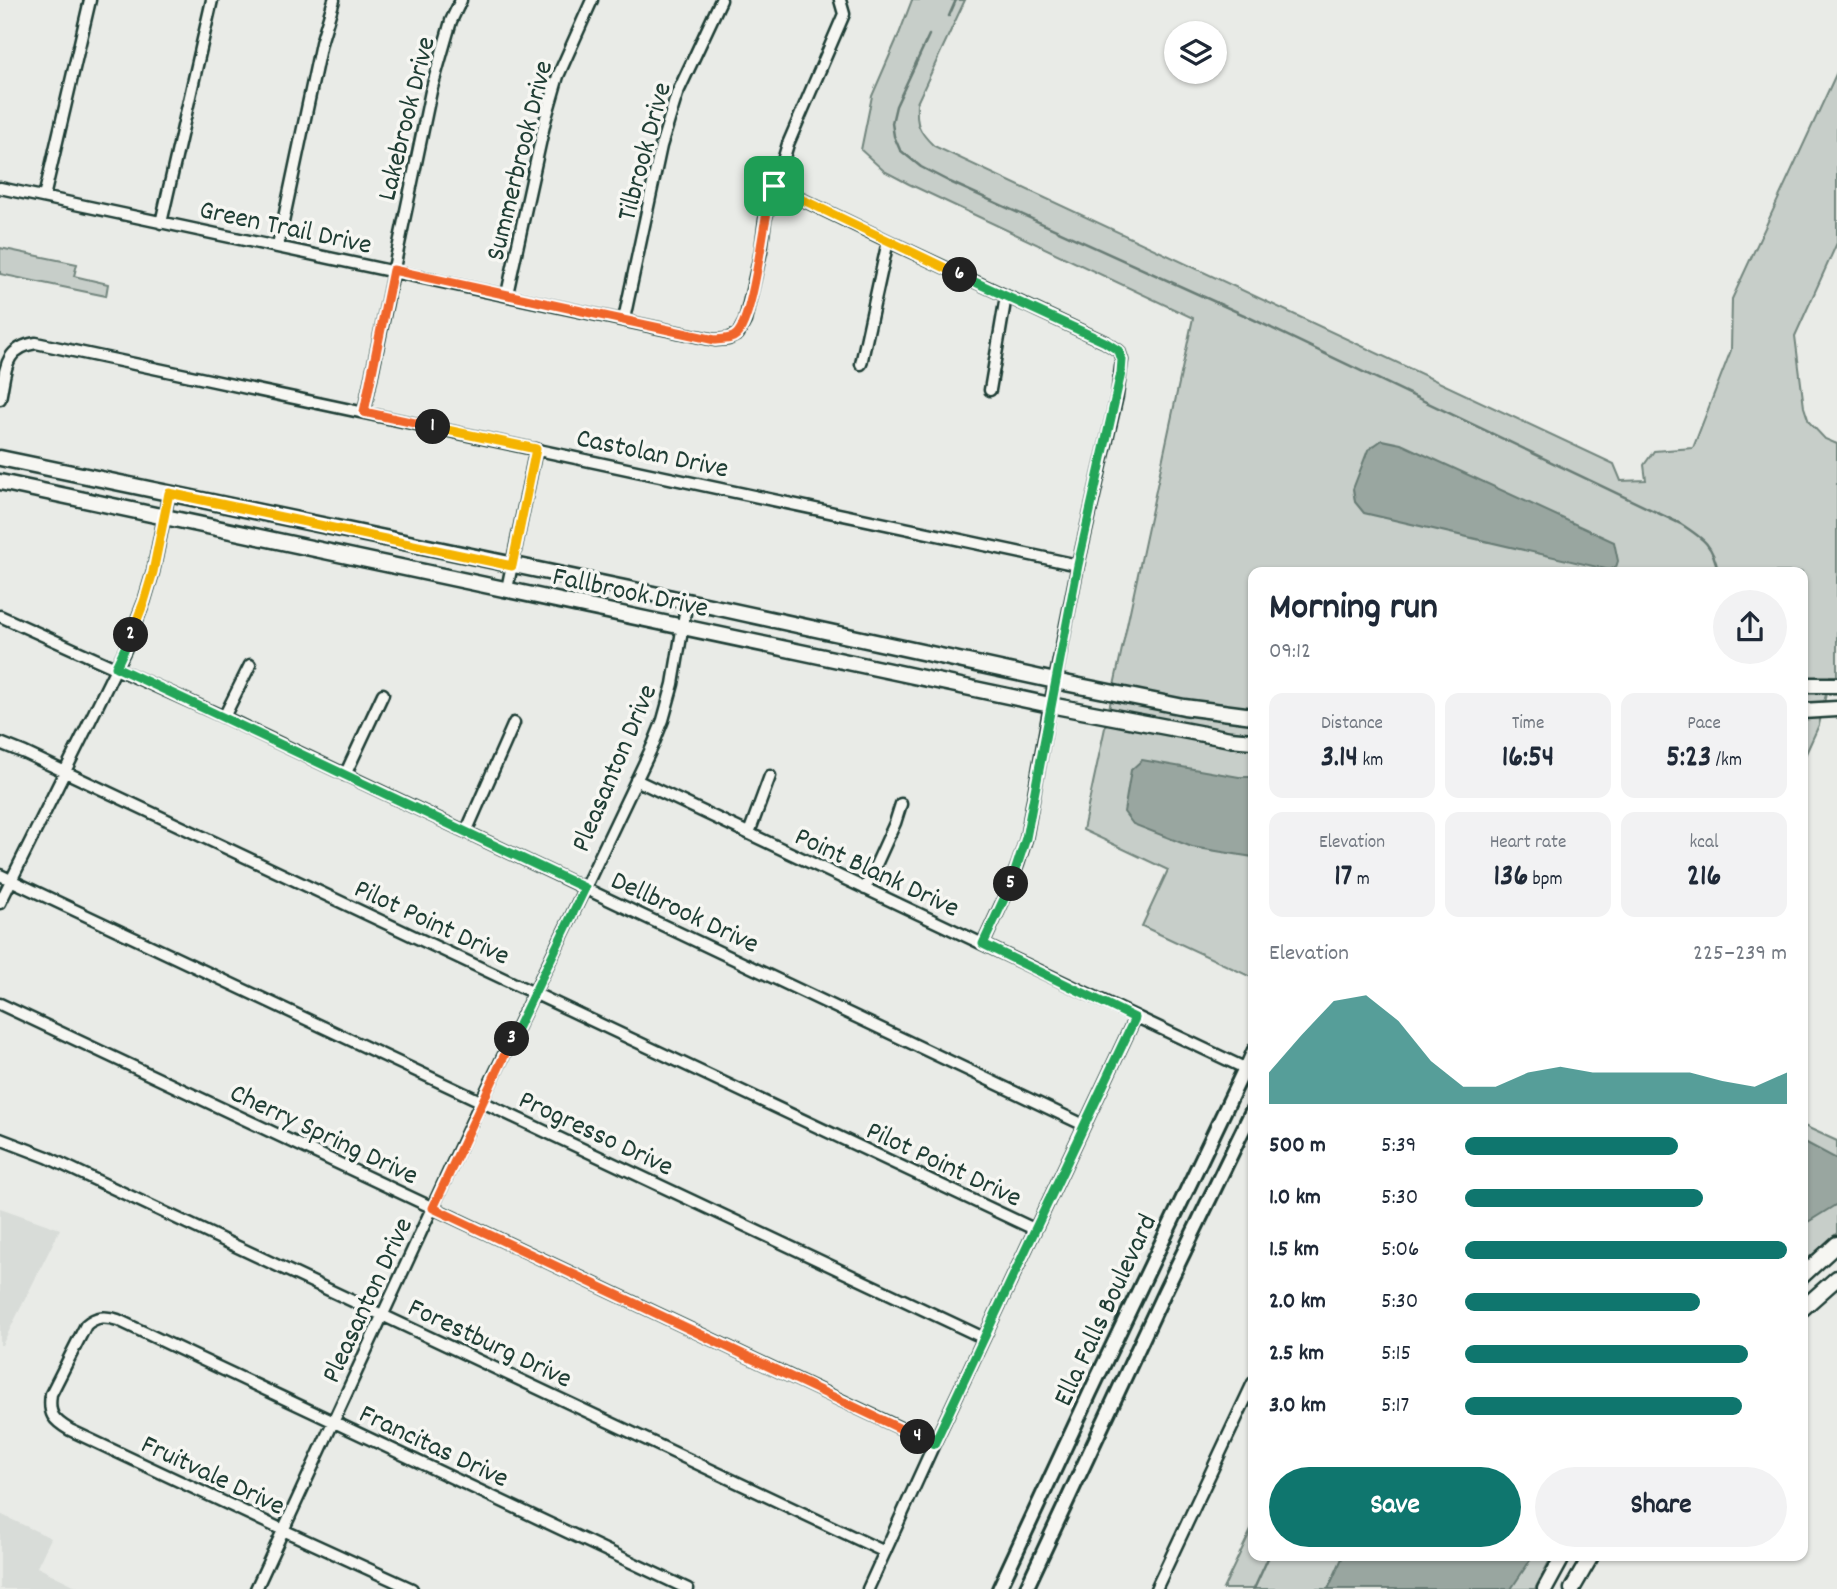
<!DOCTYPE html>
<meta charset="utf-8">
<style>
:root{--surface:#fff;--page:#f2f2f3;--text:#1f2937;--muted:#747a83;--accent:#0f766e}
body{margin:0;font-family:Dekko,sans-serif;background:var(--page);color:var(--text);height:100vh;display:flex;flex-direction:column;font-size:26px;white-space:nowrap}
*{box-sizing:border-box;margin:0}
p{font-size:23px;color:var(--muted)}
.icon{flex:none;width:38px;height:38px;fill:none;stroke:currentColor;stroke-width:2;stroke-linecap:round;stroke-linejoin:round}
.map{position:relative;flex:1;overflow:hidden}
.panel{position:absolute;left:1248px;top:567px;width:560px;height:994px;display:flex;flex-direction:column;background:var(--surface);border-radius:14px;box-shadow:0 2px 5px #0004}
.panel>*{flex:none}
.fabs{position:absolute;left:1164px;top:21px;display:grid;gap:14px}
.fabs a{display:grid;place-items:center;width:63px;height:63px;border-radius:50%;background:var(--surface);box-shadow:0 2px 5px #0004;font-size:35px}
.pin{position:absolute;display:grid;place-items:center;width:60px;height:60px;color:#fff;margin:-30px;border-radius:14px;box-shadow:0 4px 10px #0006}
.km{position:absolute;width:35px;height:35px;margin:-18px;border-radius:50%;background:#222;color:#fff;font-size:19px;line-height:35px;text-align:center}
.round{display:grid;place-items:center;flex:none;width:74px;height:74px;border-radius:37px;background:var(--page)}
.head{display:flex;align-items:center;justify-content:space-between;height:119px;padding:0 21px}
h1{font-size:38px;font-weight:800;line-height:52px}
.metrics{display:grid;grid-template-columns:repeat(3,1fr);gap:10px;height:119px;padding:7px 21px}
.metrics div{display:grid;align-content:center;border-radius:14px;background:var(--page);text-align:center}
.metrics b{font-size:30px;font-weight:800}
.metrics small{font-size:19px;font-weight:400}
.metrics p{font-size:19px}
.chart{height:196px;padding:14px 21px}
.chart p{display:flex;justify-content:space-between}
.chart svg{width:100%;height:126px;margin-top:7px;fill:var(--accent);opacity:.7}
.button{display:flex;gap:14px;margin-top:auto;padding:14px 21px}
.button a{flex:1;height:80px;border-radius:42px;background:var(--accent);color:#fff;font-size:28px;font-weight:800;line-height:80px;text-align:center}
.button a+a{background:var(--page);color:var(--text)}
ul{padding:0 21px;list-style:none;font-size:23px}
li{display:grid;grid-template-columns:112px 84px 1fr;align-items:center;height:52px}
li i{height:18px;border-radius:9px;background:var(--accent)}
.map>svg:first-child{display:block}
</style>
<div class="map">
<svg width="1837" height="1589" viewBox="0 0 1837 1589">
<rect width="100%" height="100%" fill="#e9ebe7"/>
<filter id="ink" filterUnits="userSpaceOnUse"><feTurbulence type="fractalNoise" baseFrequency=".0143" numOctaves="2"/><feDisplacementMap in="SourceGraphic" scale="14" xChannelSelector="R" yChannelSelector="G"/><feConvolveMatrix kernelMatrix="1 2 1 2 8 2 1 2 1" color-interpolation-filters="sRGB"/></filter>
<g filter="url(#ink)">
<path fill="#d8dcd8" d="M0,1208L60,1229L2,1345H0Z
M0,1514L51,1538L37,1567L82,1589H0Z"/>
<path fill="#c7cec9" stroke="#73867e" stroke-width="2" d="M912,0H965L917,103C916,124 918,131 934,146L1614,464L1621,481L1646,480L1644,465L1654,451L1693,448L1731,350L1732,299L1837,72V243L1795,336L1804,407L1809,422L1825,439L1837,444V676H1830L1819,725L1803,760L1802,572H1253V978L1142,926L1168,870L1083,830L1193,318L909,184L884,171L861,150L872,96L899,34Z
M0,248L77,264L74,276L108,284L106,296L0,274Z
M1802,1125L1837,1141V1233L1803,1263Z
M1253,1526V1556H1552L1535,1589H1223Z"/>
<path fill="#99a6a0" stroke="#687c75" stroke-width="2" d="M1382,440L1401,444L1614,542L1618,561L1616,567L1610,570L1364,513L1355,502L1353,489L1368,450Z
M1142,760L1239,777H1253V857L1192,847L1133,824L1124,812L1131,770Z
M1803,1141L1837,1159V1204L1803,1225Z
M1343,1556H1533L1511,1589H1328Z"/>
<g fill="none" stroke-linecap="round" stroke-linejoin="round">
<path stroke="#687c75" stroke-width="2.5" d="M949,16L956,0
M929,35L896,106L892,123L894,136L900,150L921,167L950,182L1244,315L1681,524C1704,539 1713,545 1718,572
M1254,1589L1269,1556"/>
<defs>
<path id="minor" d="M774,186L888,241L1105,342L1119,351L1122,360L1117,396L1078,565L1050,705L1026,839L1018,864L1008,890L983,944
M0,188L715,340L728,339L738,334L745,321L761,251L765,220L788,144L844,14L840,0
M44,197L90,0
M161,223L212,0
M278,246L321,43L334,0
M507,294L545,121L558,76L592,0
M624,319L661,146L677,94L721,0
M861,364L888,241
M990,390L1006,296
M0,399C6,371 3,348 36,343L1078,565
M364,412L431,91L451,21L461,0
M507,589L536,449
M0,616L224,717L1084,1125
M224,717L250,665
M0,743L25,753L1034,1229
M345,775L383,694
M636,780L1253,1072
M466,832L514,723
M749,833L770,776
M0,875L984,1338
M865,889L895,823L901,804
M0,903L125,650L144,602L153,572L169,493
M0,1004L934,1444
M1245,1068L1253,1050
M0,1139L47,1157L85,1175L885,1552
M256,1589L481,1102L585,888L653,745L663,720L673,684L687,601
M412,1589L283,1530L70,1430C53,1420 48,1414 51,1394L86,1325C96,1316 105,1316 118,1320L688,1589
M868,1589L934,1444L1135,1018
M1156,1589L1253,1383"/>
<path id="tertiary" d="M999,1589L1090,1393L1245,1068
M1026,1589L1164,1293L1253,1109"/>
<path id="secondary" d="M0,458L687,601L1055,681L1184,707L1253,716
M0,482L1050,705L1230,739L1253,741
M1802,685H1837
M1802,711L1837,709
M1802,1276L1837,1244
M1802,1309L1837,1278
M1545,1589L1563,1556
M1572,1589L1591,1556"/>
</defs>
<use href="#minor" stroke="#1f3d34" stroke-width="15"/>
<use href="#tertiary" stroke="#1f3d34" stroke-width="18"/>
<use href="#secondary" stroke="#1f3d34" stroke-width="19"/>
<use href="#minor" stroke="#f6f6f2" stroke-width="10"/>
<use href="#tertiary" stroke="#f6f6f2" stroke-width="12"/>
<use href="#secondary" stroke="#f6f6f2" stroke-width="14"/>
</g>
</g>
<g fill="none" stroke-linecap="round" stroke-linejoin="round" filter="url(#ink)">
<defs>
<path id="split-1" d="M433,427L364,412L393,270L715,340C722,339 731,340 736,335C751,323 761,244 765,223C767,210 771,198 774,186"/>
<path id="split-2" d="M131,635L144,602L153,572L169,493L512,566L536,449L433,427"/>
<path id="split-3" d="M131,635L116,667L585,888L512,1039"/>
<path id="split-4" d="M512,1039L433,1208L918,1437"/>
<path id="split-5" d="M918,1437L934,1444L1135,1018L983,944L1011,884"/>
<path id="split-6" d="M960,275L1105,342L1119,351L1122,360L1121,373L1078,565L1026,838L1011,884"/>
<path id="split-7" d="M774,186L960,275"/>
</defs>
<use href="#split-1" stroke="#fff" stroke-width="14"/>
<use href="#split-2" stroke="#fff" stroke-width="14"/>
<use href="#split-3" stroke="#fff" stroke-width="14"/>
<use href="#split-4" stroke="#fff" stroke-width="14"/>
<use href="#split-5" stroke="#fff" stroke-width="14"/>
<use href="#split-6" stroke="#fff" stroke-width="14"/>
<use href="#split-7" stroke="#fff" stroke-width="14"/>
<use href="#split-1" stroke="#f0652b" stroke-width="9"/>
<use href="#split-2" stroke="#f5b400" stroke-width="9"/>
<use href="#split-3" stroke="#22a559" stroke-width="9"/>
<use href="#split-4" stroke="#f0652b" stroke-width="9"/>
<use href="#split-5" stroke="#22a559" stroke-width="9"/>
<use href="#split-6" stroke="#22a559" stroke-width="9"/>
<use href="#split-7" stroke="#f5b400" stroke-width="9"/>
</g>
<g text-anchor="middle" stroke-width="7" stroke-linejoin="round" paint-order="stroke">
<g font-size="28" fill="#1f3d34" stroke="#f6f6f2">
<text transform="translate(404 118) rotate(-76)" y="10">Lakebrook Drive</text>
<text transform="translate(642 151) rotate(-75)" y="10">Tilbrook Drive</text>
<text transform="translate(517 160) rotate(-76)" y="10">Summerbrook Drive</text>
<text transform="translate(286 225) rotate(12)" y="10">Green Trail Drive</text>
<text transform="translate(653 451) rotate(12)" y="10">Castolan Drive</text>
<text transform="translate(631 590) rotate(12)" y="10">Fallbrook Drive</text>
<text transform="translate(612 767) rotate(-67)" y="10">Pleasanton Drive</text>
<text transform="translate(878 870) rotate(25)" y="10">Point Blank Drive</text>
<text transform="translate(686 910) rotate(25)" y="10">Dellbrook Drive</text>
<text transform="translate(433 920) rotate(25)" y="10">Pilot Point Drive</text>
<text transform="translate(597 1131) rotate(25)" y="10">Progresso Drive</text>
<text transform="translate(325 1132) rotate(25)" y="10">Cherry Spring Drive</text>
<text transform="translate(945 1162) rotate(25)" y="10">Pilot Point Drive</text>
<text transform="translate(365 1299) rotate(-65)" y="10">Pleasanton Drive</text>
<text transform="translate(1103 1309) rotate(-65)" y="10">Ella Falls Boulevard</text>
<text transform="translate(491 1341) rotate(25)" y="10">Forestburg Drive</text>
<text transform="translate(435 1444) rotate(25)" y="10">Francitas Drive</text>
<text transform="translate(214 1473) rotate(25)" y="10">Fruitvale Drive</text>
</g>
</g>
</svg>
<div class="fabs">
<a><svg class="icon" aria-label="layers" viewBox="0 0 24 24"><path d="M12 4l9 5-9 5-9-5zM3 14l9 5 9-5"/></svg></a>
</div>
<div class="pin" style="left:774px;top:186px;background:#1e9e55"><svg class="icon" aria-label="arrive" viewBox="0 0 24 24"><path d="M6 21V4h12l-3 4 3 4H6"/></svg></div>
<b class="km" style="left:433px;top:427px">1</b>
<b class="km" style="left:131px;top:635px">2</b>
<b class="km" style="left:512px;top:1039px">3</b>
<b class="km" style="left:918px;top:1437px">4</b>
<b class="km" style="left:1011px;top:884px">5</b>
<b class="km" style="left:960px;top:275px">6</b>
<section class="panel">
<div class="head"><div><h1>Morning run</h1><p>09:12</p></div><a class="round"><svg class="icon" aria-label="share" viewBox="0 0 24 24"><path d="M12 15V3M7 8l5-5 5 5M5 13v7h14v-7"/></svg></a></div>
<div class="metrics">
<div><p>Distance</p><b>3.14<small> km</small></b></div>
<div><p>Time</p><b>16:54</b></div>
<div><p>Pace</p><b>5:23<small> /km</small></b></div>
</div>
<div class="metrics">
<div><p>Elevation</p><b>17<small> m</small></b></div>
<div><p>Heart rate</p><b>136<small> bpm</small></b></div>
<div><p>kcal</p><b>216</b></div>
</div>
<div class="chart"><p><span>Elevation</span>225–239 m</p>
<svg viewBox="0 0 160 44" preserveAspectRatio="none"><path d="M0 44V33L10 20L20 8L30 6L40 15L50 29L60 38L70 38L80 33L90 31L100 33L110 33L120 33L130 33L140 36L150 38L160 33V44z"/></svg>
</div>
<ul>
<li><b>500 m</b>5:39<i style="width:66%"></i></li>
<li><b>1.0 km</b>5:30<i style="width:74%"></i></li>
<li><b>1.5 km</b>5:06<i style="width:100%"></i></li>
<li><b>2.0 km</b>5:30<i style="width:73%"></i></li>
<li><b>2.5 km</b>5:15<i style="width:88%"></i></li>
<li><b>3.0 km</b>5:17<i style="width:86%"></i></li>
</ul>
<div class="button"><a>Save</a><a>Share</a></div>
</section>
</div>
